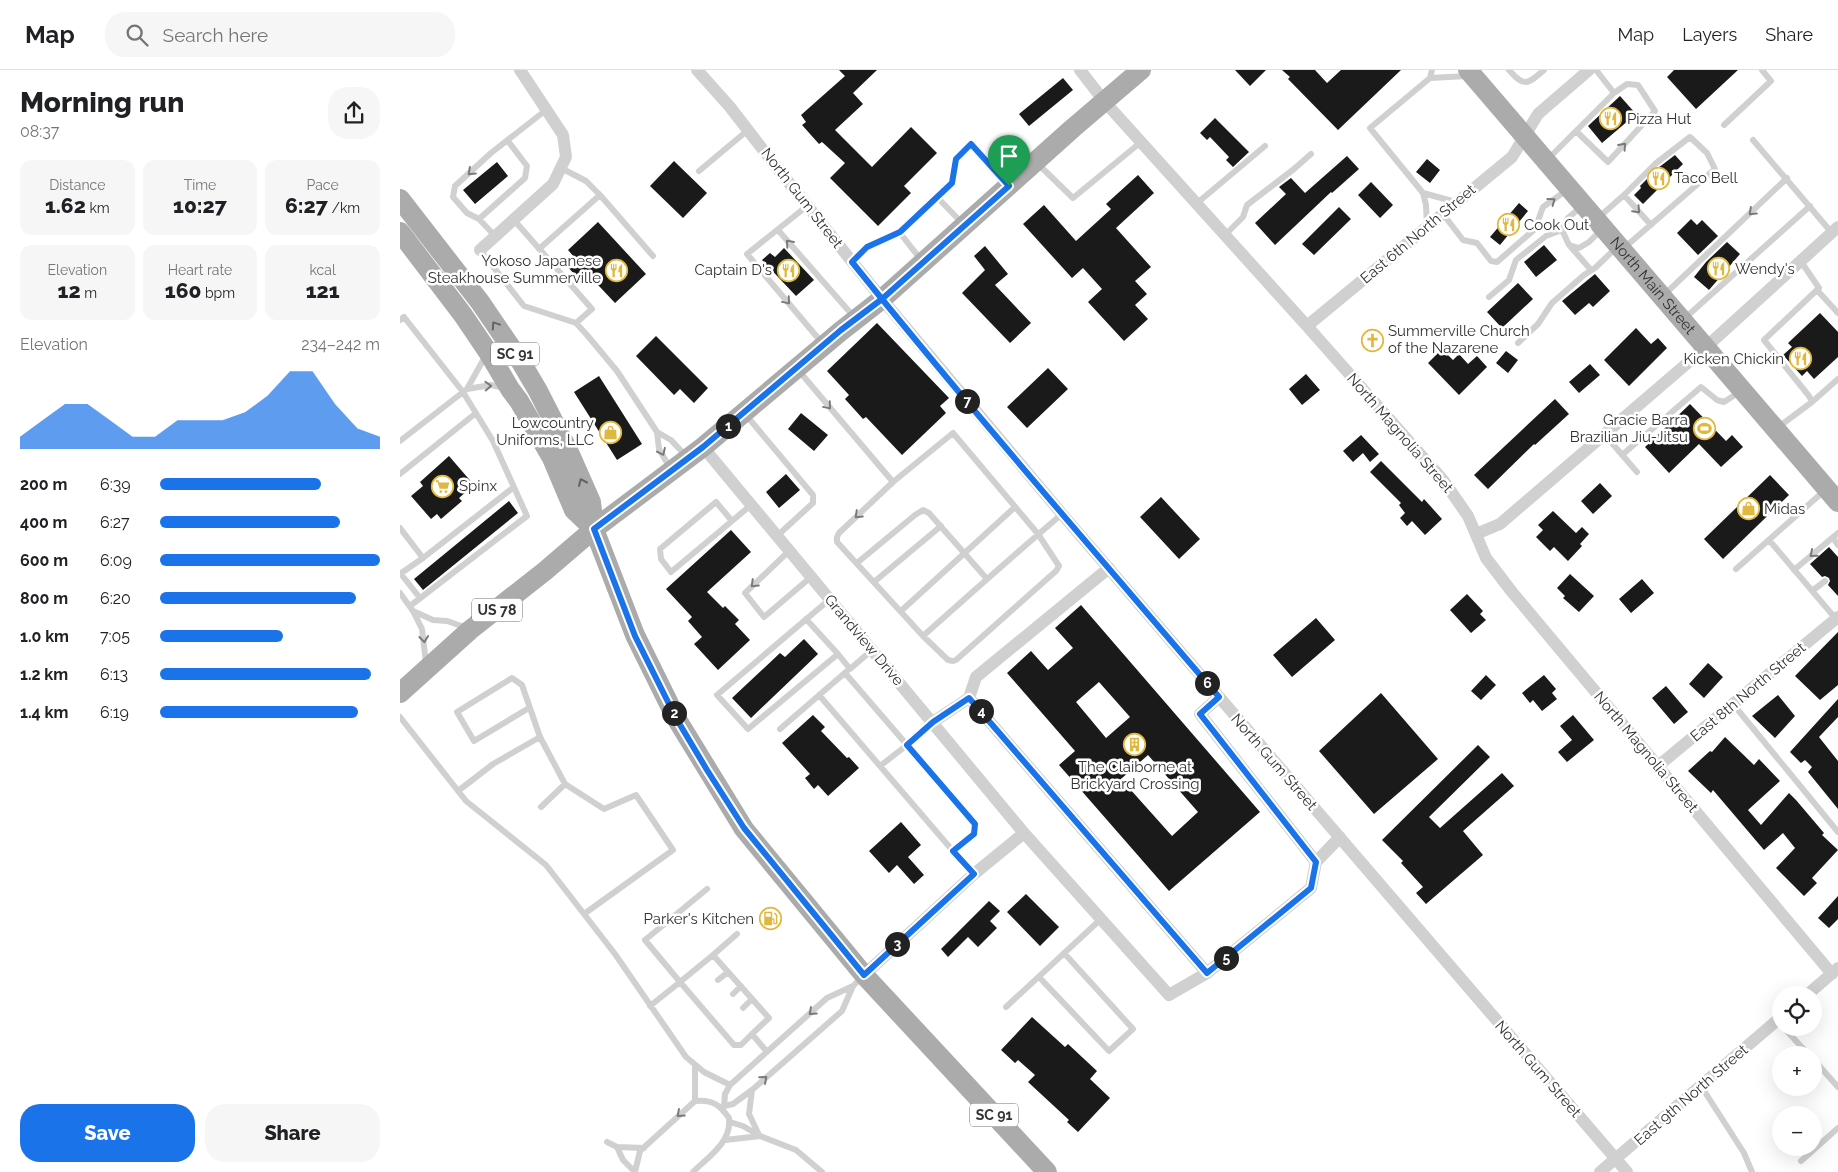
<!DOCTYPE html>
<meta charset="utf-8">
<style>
:root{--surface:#fff;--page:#f6f6f6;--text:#202124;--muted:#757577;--line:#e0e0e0;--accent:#1a73e8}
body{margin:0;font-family:Raleway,sans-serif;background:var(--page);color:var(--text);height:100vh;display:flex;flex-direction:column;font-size:19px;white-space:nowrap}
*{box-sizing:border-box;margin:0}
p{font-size:16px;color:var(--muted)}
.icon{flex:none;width:28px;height:28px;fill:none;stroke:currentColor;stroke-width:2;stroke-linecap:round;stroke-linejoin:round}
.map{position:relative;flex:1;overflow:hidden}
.panel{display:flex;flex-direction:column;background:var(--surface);width:400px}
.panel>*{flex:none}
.fabs{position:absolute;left:1372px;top:916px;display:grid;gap:10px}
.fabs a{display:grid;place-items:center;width:50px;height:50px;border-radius:50%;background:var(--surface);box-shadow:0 5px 20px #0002;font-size:25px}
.pin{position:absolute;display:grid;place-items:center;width:42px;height:42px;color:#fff;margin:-51px -21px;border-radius:50% 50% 50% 0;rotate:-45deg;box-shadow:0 0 5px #0007}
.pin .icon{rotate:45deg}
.km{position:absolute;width:25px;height:25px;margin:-12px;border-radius:50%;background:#222;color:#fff;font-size:14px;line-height:25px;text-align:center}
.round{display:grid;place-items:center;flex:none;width:52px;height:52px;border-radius:20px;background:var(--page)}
.head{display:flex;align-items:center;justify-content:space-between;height:85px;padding:0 20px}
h1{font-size:28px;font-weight:800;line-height:38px}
.stats{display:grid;grid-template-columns:repeat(3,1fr);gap:8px;height:85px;padding:5px 20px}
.stats div{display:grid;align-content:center;border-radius:12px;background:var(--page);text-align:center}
.stats b{font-size:21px;font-weight:800}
.stats small{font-size:14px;font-weight:400}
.stats p{font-size:14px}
.chart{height:140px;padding:10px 20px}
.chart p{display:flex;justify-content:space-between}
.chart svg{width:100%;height:90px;margin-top:5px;fill:var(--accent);opacity:.7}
.cta{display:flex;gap:10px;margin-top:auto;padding:10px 20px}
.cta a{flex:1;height:58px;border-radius:20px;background:var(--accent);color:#fff;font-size:20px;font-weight:800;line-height:58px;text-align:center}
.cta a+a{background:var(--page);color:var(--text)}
ul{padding:0 20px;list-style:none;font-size:16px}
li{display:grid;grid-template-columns:80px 60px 1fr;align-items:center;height:38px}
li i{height:12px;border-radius:6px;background:var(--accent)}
header{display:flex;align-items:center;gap:30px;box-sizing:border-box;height:70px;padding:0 25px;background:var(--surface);border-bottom:1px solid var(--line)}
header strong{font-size:24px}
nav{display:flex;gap:28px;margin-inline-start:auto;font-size:18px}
.search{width:350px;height:45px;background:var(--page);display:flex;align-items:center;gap:12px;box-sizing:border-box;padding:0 18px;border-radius:20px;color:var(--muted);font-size:19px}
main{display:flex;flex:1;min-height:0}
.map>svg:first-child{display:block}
</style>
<header>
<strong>Map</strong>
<div class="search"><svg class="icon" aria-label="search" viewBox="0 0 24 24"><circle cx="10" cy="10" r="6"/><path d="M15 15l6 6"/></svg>Search here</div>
<nav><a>Map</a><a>Layers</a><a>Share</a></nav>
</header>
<main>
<section class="panel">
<div class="head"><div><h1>Morning run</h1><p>08:37</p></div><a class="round"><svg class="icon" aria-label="share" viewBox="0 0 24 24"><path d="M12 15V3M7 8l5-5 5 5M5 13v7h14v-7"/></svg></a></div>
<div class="stats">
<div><p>Distance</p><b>1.62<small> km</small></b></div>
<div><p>Time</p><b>10:27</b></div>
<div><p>Pace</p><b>6:27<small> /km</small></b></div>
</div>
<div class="stats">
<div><p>Elevation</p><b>12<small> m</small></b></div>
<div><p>Heart rate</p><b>160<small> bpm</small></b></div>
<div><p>kcal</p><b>121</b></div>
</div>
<div class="chart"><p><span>Elevation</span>234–242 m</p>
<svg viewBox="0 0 160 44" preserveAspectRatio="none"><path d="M0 44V38L10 30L20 22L30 22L40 30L50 38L60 38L70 30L80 30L90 30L100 26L110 18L120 6L130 6L140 22L150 34L160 38V44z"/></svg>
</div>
<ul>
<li><b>200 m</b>6:39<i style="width:73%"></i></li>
<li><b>400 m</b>6:27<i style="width:82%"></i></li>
<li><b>600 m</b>6:09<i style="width:100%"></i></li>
<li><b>800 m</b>6:20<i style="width:89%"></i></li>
<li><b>1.0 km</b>7:05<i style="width:56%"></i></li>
<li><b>1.2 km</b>6:13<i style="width:96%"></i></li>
<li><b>1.4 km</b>6:19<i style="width:90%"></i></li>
</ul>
<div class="cta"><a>Save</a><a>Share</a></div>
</section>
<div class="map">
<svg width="1438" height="1102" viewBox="0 0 1438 1102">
<rect width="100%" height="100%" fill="#fff"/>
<path fill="#1a1a1a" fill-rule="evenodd" d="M439,0H477L453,23L463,34L435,60L472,97L511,57L537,83L504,116L511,123L478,156L430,108L445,93L422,72L419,74L402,55L406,52L401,45L445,6Z
M835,0H866L850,16Z
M882,0H915L927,13L941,0H1001L938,60L888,9L890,7Z
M1274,0H1338L1296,39L1267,7Z
M663,8L673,20L629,56L619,44Z
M1220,26L1236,44L1202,73L1188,56Z
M815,48L849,82L833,97L826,90L829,87L810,67L807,70L800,63Z
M1275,85L1283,94L1243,134L1234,125L1241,118L1240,116L1258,98Z
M947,86L959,99L932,123L931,122L875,175L855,153L886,124L879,117L891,108L905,123Z
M1027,89L1040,100L1030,113L1016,102Z
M274,91L307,123L283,148L250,116Z
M97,92L108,106L75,134L63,120Z
M738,105L754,123L716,158L751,197L735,211L747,224L735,235L748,249L724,271L688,232L702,219L683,198L672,208L623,154L644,135L676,171L711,139L706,134Z
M971,112L993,135L980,148L958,125Z
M1119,133L1128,141L1100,175L1090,167Z
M939,137L951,149L914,185L902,174Z
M1291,149L1297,155L1302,150L1318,166L1298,185L1277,163Z
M198,152L246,204L215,233L183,199L176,206L166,195L174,187L168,180Z
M1327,172L1340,184L1309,220L1294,207L1306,192Z
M1144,175L1157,190L1136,207L1124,192Z
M585,176L608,204L595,215L631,253L610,273L562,223L585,200L574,186Z
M384,178L414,210L396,226L362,190L370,183L375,187Z
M1195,204L1210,221L1193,237L1189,233L1175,245L1162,231Z
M1118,213L1133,229L1102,258L1087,242Z
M1420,243L1438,262V287L1414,309L1407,301L1402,306L1383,285L1392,277L1388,273Z
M477,253L549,328L540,336L546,343L502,385L466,347L463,349L445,329L449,325L427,301Z
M1236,258L1251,274L1258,268L1267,278L1229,316L1204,290Z
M256,266L308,318L294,333L280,319L274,325L236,286Z
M1042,279L1053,290L1059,284L1068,294L1077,286L1087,297L1059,325L1028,293Z
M1106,281L1118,290L1108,303L1096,293Z
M1190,294L1200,305L1179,323L1169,312Z
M648,298L668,319L627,358L607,337Z
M906,304L920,320L902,335L889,319Z
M199,306L242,374L217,390L174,322Z
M1155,329L1169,344L1135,375L1134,374L1088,419L1074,405Z
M1290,334L1326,371L1332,365L1343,377L1321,397L1299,374L1269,403L1245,377Z
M401,343L428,365L414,381L388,359Z
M961,365L979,384L970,392L963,383L953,392L943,381Z
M49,386L74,415L59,428L62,431L41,449L37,444L31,449L11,426L23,416L20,412Z
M981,391L1022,432L1024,429L1042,449L1025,465L1012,451L1007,456L1000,448L1005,443L999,435L1001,433L970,402Z
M386,404L400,420L379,438L366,422Z
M1370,405L1389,425L1323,489L1304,469Z
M1200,413L1212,426L1193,444L1181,431Z
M761,427L800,469L779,489L740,447Z
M109,431L118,443L23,520L14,509Z
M1153,441L1176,463L1182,457L1189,464L1180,474L1182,476L1168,491L1154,477L1150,481L1136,467L1143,460L1138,455Z
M331,460L351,482L307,522L323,538L325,536L339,550L335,554L350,570L318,600L294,574L302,567L288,551L292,547L266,519Z
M1429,477L1438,487V526L1428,515L1430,511L1429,508L1425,506L1422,507L1410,494Z
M1170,504L1194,526L1179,542L1163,528L1165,526L1157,518Z
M1242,509L1254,523L1231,543L1219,529Z
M1067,524L1083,541L1080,544L1086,550L1071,563L1050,540Z
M681,535L860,742L769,821L659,695L675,681L607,603L631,581L648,600L673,578L655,558ZM699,612L730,647L706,668L676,632ZM748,685L798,742L772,766L721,709Z
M916,548L935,570L892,607L873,585Z
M1438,562V615L1420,630L1395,606Z
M404,569L418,584L351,648L332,628L380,583L385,587Z
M1308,593L1323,607L1304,628L1289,614Z
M1086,605L1096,615L1081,630L1071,621Z
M1144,605L1156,619L1152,623L1157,629L1142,641L1133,630L1130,633L1122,623Z
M1266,616L1288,642L1274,654L1252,628Z
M981,623L1038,689L974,744L919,681Z
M1378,625L1395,646L1375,668L1352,646Z
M1438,629V647L1419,667L1438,691V739L1408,702L1412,697L1405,690L1401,693L1390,682Z
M413,645L425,657L421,661L447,688L449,687L459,698L428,726L418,715L414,719L405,708L410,704L382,673Z
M1173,645L1194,670L1167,692L1158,682L1172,670L1160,656Z
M1325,667L1354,695L1359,689L1380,711L1348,740L1361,755L1389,723L1396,730L1424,763L1422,765L1438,780L1412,808L1417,813L1404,826L1376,798L1395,778L1383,763L1364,780L1313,720L1311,723L1288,701L1310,681L1312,682Z
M1078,675L1090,687L1029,747L1040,758L1102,703L1114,716L1063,761L1083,785L1026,834L1016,823L1023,817L1001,793L1003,791L982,770Z
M501,752L521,775L508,787L524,805L514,814L497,795L489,803L469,781Z
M626,824L659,857L640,876L607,842Z
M1438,826V849L1429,858L1418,848Z
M589,831L600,841L590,851L597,858L578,877L568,867L548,887L541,879Z
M632,947L665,977L668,974L697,1001L690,1009L710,1028L678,1062L667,1052L669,1050L628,1012L635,1005L618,990L615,993L601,980Z"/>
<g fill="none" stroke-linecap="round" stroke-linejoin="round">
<path stroke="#d0d0d0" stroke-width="6" d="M1109,0C1124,17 1127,15 1144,0
M1196,0L1214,23
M1030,8L1068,6
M1324,55L1371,11L1362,0
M1353,70L1432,163
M1147,90L1214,23L1227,14L1238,15L1255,41L1208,92L1176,61
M638,94L673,128L741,72
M299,101L348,60
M1023,123L1056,132
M200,125L253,186
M1224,125L1251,155
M537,127L562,153
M796,134L865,76
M407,136L347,184L423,274
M1182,136L1168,148L1162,160L1169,175L1179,178L1189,172L1201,160
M1043,144L1063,170L1077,173L1091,191L1097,192L1135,159L1143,137L1167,120
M1198,148L1224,125L1255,94L1290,67L1307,83L1315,99L1224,178
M79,149L125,108L127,96L108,71
M114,150L192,239L176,253
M1027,156L1026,135L1023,123L970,58L1030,8L1032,0
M378,160L455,248
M500,163L522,191
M825,165L843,147L847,135L894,99L911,84
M95,166L79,149L67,143L53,127L55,116L91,83L146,40
M1170,176L1191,200
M139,179L200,125L186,111L161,98
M80,180L124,236L176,253L187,265L217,301L257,362L259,379L270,398
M452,192L467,177L500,163L552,113L556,89L571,74L607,113
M1417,220L1438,243
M1265,224L1387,108
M1089,227L1109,210L1116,190L1146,166L1162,160
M1285,248L1410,136
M0,250L4,247L63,322L93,371L127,446L10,536
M1118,273L1138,254L1152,233L1184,205L1195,198L1217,177
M399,301L493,412
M67,319L91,315L105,318
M1412,332L1438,309
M346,345L413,425V433L377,466
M1377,358L1412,332L1409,326L1364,270L1419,218L1400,190
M257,362L271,370L286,386
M1204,364L1237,402
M0,371L67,319L86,285
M1222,385L1301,317L1317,330L1324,332L1341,321
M0,404L76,343
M332,451L271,502L261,489L260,479L316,432L332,451L351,435
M0,458L23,488L114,417
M1433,468L1438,475
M1369,470L1436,549
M389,481L345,523L364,547L411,507
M457,493L515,445L523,440L529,443L587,509
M1336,499L1424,421
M1394,500L1438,463
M0,504L23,488
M1,504L20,528
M474,512L541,456
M1412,521L1425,511
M0,523L13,541L22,559L26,593
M430,529L317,625L348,659L438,584L450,599L472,580
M13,541L33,550L47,551L67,558
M501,541L615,437
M406,549L438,584
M523,566L548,590L553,591L556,590L656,501L659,496L638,464L553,363L493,412L439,463L437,467V472L523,566C569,525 615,484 662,444
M445,603L507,675L533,653
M419,625L480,696L507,675L575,754L574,764L553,781L480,696
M1333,634L1438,762
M129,638L74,671L57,642L112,608L122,615L140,667
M0,647L66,731L146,795L215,884L286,987L304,1002L330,1015
M380,659L447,601
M58,721L93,694L140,667L165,714L204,739L236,725L273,780L184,844
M141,737L165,714
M553,781L574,804
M337,864L313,885L369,948L352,964L367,982
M313,885L280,912L334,975H341L352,964
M639,907L709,981L733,959L664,883
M318,910L328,902
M333,924L341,916
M250,936L280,912L245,870L307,819
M606,937L701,849
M343,938L352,929
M1384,958L1409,985
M1414,990L1438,1017
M295,995V1031
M1301,1016L1344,1083L1352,1102
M352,1020L349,1044L359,1065
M324,1036L325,1024L330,1015L427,928L453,916
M321,1038L324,1036L333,1034L352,1020L442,941L453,916L462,907
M330,1052L343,1056L360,1066L396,1080L422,1102
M325,1070L360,1066
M207,1072L217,1077L244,1078
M217,1077L223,1090L235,1102
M1401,1091L1438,1058
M235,1102L240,1081L295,1031C312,1029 320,1035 329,1048C332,1072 308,1087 293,1102"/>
<path stroke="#d0d0d0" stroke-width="12" d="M297,0L330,37L374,94L482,229L662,444L1227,1102
M680,0L704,31L907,256L1043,410L1068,446L1086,488L1112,522L1432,904
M80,180L153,114L166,87L163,65L120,0
M907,256L1112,87L1138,44L1189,0
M303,377L624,763L574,804L464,905
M1076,464L1100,454L1305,278L1438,157
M819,627L800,644L916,792
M569,628L807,903L769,925L624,763
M533,652L569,628L576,607L709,498
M1258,696L1438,547
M807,903L911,818L916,792L940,767
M1407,925L1438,898
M1200,1102L1381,947"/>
<g stroke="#ababab" stroke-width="20">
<path id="s1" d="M1068,0L1438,432"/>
<path d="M0,129L80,232L121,292L138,321L168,380L191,432L194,459L235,565L276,648L344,759L464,905L647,1102"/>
<path d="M0,162L63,245L88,282L110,319L119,331L152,388L174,440L194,459"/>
<path d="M0,623L70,560L145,501L194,459L303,377L441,261L482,229L673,58L741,0"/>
</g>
</g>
<defs><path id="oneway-chevron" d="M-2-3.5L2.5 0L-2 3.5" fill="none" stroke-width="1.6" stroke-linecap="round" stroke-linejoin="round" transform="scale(1.25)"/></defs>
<g stroke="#7a7a7a">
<use href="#oneway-chevron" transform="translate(1223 76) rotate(-48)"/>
<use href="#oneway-chevron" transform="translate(71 102) rotate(137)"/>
<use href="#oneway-chevron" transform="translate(1152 131) rotate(-36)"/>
<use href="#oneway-chevron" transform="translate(1237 140) rotate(47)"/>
<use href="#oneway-chevron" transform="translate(1352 142) rotate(137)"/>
<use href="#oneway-chevron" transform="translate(389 173) rotate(-131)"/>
<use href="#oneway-chevron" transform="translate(387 231) rotate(50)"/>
<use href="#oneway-chevron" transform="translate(88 316) rotate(-2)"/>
<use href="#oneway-chevron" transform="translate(428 336) rotate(50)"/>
<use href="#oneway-chevron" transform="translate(262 382) rotate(65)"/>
<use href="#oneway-chevron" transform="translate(458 445) rotate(136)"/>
<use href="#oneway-chevron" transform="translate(1413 484) rotate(140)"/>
<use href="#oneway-chevron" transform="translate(354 514) rotate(136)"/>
<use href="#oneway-chevron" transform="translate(24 569) rotate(84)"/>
<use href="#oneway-chevron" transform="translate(412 942) rotate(138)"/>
<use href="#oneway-chevron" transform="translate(364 1009) rotate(-41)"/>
<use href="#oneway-chevron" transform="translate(280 1044) rotate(138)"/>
</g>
<g stroke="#636363">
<use href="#oneway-chevron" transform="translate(95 255) rotate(-124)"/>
<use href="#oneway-chevron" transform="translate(182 412) rotate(-114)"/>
</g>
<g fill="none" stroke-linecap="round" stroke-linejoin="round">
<defs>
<path id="route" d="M609,116L482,229L441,260L303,377L194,459L235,566L276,648L307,700L344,758L464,905L574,804L553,781L574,764L575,754L507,675L533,652L569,628L807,903L911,818L916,792L800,644L819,627C696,483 571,340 452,192L467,177L500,162L552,113L556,89L571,74L609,116"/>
</defs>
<use href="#route" stroke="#fff" stroke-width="10"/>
<use href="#route" stroke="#1a73e8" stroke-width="6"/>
</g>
<defs>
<symbol id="restaurant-ring" viewBox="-11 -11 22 22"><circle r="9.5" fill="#fff" stroke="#e0b73f" stroke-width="1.5"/><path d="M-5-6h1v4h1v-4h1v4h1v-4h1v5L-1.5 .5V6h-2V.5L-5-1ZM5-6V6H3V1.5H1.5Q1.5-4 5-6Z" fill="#e0b73f"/></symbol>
<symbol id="church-ring" viewBox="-11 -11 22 22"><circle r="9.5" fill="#fff" stroke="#e0b73f" stroke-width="1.5"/><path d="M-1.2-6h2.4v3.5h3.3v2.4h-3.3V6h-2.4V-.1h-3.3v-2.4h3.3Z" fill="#e0b73f"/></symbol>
<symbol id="stadium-ring" viewBox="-11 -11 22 22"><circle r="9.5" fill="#fff" stroke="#e0b73f" stroke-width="1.5"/><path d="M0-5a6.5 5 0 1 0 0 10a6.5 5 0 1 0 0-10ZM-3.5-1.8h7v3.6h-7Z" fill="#e0b73f"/></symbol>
<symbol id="shop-ring" viewBox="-11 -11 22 22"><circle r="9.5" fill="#fff" stroke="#e0b73f" stroke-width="1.5"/><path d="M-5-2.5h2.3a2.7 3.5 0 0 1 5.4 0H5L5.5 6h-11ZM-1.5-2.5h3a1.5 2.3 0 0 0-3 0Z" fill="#e0b73f"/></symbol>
<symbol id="supermarket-ring" viewBox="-11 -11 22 22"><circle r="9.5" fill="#fff" stroke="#e0b73f" stroke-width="1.5"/><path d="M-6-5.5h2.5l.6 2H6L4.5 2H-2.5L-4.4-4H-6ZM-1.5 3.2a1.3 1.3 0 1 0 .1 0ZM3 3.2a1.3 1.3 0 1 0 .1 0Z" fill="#e0b73f"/></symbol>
<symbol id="building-ring" viewBox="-11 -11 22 22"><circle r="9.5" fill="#fff" stroke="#e0b73f" stroke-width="1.5"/><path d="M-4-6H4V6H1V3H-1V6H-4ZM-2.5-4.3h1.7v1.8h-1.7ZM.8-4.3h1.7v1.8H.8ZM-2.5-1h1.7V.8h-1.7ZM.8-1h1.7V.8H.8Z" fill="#e0b73f"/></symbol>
<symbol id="fuel-ring" viewBox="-11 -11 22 22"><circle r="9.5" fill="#fff" stroke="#e0b73f" stroke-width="1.5"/><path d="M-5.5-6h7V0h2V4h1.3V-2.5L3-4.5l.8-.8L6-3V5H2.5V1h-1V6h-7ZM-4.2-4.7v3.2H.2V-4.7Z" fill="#e0b73f"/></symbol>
</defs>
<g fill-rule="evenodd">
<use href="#restaurant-ring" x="1198" y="36" width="25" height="25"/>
<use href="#restaurant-ring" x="1246" y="96" width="25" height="25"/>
<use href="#restaurant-ring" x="1096" y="142" width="25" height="25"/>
<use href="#restaurant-ring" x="1306" y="186" width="25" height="25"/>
<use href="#restaurant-ring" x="204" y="188" width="25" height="25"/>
<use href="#restaurant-ring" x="376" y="188" width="25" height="25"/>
<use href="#church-ring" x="960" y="258" width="25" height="25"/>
<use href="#restaurant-ring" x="1388" y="276" width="25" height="25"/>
<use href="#stadium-ring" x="1292" y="346" width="25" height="25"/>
<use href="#shop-ring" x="198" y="350" width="25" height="25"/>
<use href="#supermarket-ring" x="30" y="404" width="25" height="25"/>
<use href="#shop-ring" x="1336" y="426" width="25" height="25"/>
<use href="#building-ring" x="722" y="662" width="25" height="25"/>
<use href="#fuel-ring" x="358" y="836" width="25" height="25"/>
</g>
<g text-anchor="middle" stroke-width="5" stroke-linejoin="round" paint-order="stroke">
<g fill="#fff" stroke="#707070" stroke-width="1">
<rect x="91" y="272.5" width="48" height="23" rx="4"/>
<rect x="72" y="528.5" width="50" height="23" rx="4"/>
<rect x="570" y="1033.5" width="48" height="23" rx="4"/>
</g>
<g font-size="14" font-weight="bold" fill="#333">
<text x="115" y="289">SC 91</text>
<text x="97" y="545">US 78</text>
<text x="594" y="1050">SC 91</text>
</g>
<g font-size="15" fill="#333" stroke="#fff" text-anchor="start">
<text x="1227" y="54">Pizza Hut</text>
<text x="1274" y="113">Taco Bell</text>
<text x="1124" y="160">Cook Out</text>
<text x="201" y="196" text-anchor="end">Yokoso Japanese<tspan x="201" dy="17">Steakhouse Summerville</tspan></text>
<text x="1335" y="204">Wendy's</text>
<text x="372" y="205" text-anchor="end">Captain D's</text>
<text x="988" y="266">Summerville Church<tspan x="988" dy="17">of the Nazarene</tspan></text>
<text x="1384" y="294" text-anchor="end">Kicken Chickin</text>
<text x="1288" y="355" text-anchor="end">Gracie Barra<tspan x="1288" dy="17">Brazilian Jiu-Jitsu</tspan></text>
<text x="194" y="358" text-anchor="end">Lowcountry<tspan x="194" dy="17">Uniforms, LLC</tspan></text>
<text x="59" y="421">Spinx</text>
<text x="1364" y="444">Midas</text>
<text x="735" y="702" text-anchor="middle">The Claiborne at<tspan x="735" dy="17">Brickyard Crossing</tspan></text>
<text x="354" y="854" text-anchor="end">Parker's Kitchen</text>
</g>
<g font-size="15" fill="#333" stroke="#fff">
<text transform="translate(402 128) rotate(52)" y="5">North Gum Street</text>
<text transform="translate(1018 164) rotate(-40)" y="5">East 6th North Street</text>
<text dy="5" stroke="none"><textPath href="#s1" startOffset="284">North Main Street</textPath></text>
<text transform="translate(1000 363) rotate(49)" y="5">North Magnolia Street</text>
<text transform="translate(464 570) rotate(50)" y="5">Grandview Drive</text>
<text transform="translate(1348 622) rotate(-40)" y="5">East 8th North Street</text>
<text transform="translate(1246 682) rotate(50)" y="5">North Magnolia Street</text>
<text transform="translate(874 692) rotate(49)" y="5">North Gum Street</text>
<text transform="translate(1138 999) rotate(49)" y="5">North Gum Street</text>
<text transform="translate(1291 1025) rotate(-41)" y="5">East 9th North Street</text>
</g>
</g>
</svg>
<div class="fabs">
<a><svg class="icon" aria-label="locate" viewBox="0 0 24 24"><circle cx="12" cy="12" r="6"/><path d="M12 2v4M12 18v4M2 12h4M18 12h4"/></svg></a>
<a>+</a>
<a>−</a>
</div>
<div class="pin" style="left:609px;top:116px;background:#1e9e55"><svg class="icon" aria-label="arrive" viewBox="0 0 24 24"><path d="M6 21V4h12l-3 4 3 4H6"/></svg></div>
<b class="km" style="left:328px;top:356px">1</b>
<b class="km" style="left:274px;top:643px">2</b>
<b class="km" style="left:497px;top:874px">3</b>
<b class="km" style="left:581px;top:641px">4</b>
<b class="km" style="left:826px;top:888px">5</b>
<b class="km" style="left:807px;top:613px">6</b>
<b class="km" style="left:567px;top:331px">7</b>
</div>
</main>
